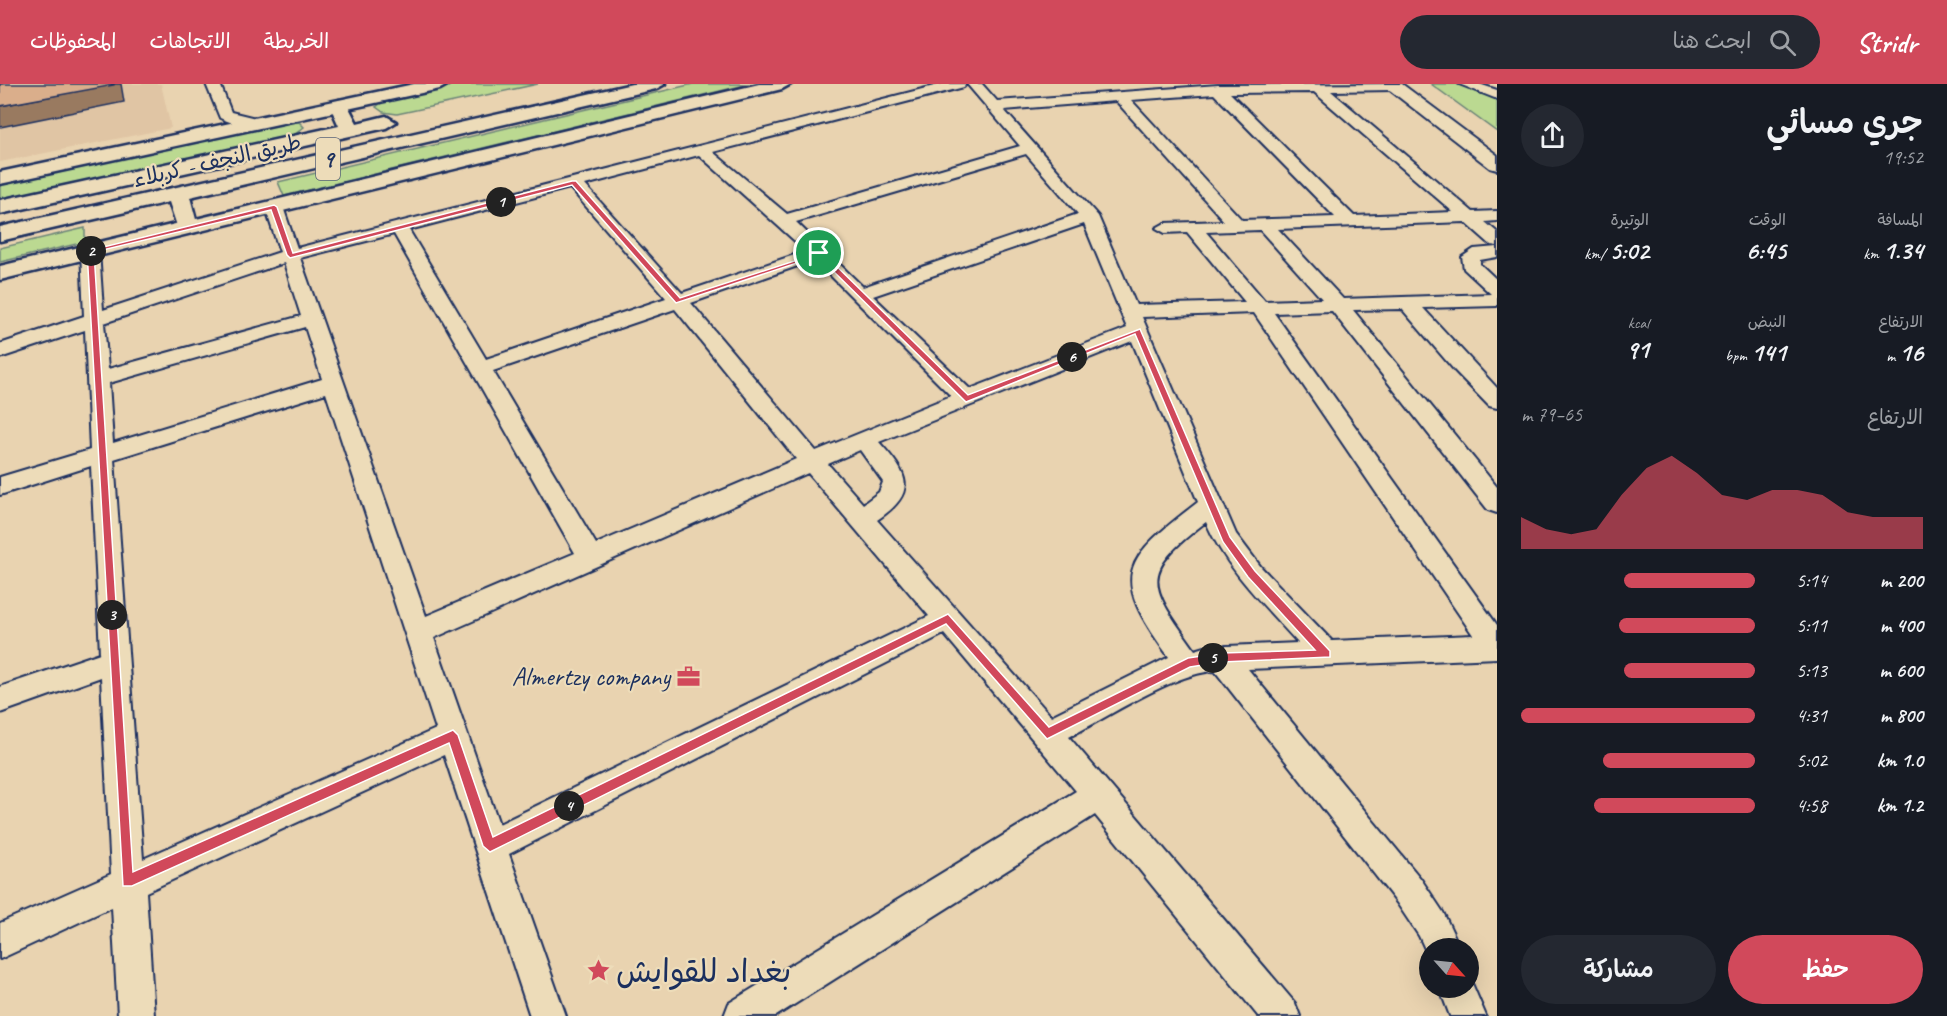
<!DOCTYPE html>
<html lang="ar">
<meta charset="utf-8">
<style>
:root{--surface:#171b24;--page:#242831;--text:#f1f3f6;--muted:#9ea1a6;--accent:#d1495b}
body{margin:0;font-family:Caveat,"Playpen Sans Arabic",sans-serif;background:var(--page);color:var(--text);direction:rtl;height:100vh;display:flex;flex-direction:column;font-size:22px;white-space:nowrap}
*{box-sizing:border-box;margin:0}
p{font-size:20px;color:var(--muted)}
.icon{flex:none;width:33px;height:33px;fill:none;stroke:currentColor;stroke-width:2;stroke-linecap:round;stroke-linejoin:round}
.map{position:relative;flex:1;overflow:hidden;direction:ltr}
.sheet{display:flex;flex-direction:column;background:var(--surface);width:450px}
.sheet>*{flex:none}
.needle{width:39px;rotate:117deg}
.controls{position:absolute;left:1419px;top:854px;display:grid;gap:12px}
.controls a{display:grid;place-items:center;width:60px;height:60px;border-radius:50%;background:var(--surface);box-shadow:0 6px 24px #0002;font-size:30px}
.pin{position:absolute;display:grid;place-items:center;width:51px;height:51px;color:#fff;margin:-26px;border:3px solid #fff;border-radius:50%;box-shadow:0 2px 6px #0007}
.km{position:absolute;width:30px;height:30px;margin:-15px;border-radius:50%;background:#222;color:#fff;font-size:16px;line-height:30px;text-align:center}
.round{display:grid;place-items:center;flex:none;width:63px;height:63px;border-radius:32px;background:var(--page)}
.summary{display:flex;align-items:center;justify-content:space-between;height:102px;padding:0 24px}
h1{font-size:33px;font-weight:600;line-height:45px}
.metrics{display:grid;grid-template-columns:repeat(3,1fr);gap:9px;height:102px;padding:6px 24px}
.metrics div{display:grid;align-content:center}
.metrics b{font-size:26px;font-weight:600}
.metrics small{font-size:16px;font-weight:400}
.metrics p{font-size:16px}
.chart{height:168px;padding:12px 24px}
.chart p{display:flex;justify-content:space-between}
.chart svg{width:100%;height:108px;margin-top:6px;fill:var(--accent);opacity:.7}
.cta{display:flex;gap:12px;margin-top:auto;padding:12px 24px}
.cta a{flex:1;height:69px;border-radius:36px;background:var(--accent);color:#fff;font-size:24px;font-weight:600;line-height:69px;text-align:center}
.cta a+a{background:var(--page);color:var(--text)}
ul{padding:0 24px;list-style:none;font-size:20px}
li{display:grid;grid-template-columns:96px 72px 1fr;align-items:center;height:45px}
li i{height:15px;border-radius:8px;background:var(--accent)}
header{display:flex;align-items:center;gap:36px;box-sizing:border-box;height:84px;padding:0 30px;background:var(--accent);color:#fff}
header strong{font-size:28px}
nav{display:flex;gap:33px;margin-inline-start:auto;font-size:21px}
.search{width:420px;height:54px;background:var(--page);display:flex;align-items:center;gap:15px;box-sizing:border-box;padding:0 21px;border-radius:33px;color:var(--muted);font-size:22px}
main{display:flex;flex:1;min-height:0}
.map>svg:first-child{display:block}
</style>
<header>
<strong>Stridr</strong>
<div class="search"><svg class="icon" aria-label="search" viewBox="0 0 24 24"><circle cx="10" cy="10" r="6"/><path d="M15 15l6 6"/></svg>ابحث هنا</div>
<nav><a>الخريطة</a><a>الاتجاهات</a><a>المحفوظات</a></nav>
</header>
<main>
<section class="sheet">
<div class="summary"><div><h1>جري مسائي</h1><p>19:52</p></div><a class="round"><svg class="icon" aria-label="share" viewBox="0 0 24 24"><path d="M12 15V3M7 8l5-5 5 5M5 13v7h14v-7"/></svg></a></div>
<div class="metrics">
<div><p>المسافة</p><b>1.34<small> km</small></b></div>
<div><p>الوقت</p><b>6:45</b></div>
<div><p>الوتيرة</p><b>5:02<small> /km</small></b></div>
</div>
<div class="metrics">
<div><p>الارتفاع</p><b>16<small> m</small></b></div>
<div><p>النبض</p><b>141<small> bpm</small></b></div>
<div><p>kcal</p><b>91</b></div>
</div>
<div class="chart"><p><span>الارتفاع</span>65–79 m</p>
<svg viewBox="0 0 160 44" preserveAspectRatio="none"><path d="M0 44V31L10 36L20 38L30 36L40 22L50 11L60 6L70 13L80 22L90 24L100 20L110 20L120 22L130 29L140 31L150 31L160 31V44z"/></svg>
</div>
<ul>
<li><b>200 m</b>5:14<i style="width:56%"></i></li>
<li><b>400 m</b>5:11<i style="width:58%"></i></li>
<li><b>600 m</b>5:13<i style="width:56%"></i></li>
<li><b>800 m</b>4:31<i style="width:100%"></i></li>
<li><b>1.0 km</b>5:02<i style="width:65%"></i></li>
<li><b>1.2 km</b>4:58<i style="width:69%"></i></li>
</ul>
<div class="cta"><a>حفظ</a><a>مشاركة</a></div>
</section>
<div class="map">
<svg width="1497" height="932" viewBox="0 0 1497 932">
<rect width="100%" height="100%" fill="#e9d3b0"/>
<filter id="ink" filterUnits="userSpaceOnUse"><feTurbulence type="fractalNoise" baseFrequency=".0167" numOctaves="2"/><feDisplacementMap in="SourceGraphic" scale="12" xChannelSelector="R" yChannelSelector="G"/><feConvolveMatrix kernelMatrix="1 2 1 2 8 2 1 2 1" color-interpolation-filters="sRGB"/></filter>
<g filter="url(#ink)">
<path fill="#e0c5a4" d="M0,0H161L171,44L0,78Z"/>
<path fill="#bbd991" stroke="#6b8478" stroke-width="1.5" d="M452,0H538L397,30L383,28L376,23L388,14Z
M693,0H749L284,112L278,98Z
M1431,0H1460L1497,13V48Z
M299,38L304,43L293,52L0,115V100L284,39Z
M85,144V158L0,178V164Z"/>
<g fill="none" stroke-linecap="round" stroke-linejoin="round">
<defs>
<path id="minor" d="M206,0H220L231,28L264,36L266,39C256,50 232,39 220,34Z
M942,0H966L964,3L713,68L787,130L1020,62L967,0H982L997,17L1218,1L1399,0L1398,5L1393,6L1331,7L1473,128L1497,127V137L1485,138L1497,148V162L1491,161L1465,138L1278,145L1343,215L1491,210L1464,185L1462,173L1474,165L1497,163V173L1480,176V180L1497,196V222L1423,224L1497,304V324L1489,322L1455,287L1402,225L1353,226L1497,403V429L1488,426L1332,227L1274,229L1497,541V574L1248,585L1421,795L1443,828L1460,864H1430V876L1419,852L1397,819L1215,587C1174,589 1108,633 1069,653L1295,919L1300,932H1258L1095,731L776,932H724L729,919L1076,707L944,550L509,770L566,932H530L444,671L146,808L154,932H118L112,823L0,875V839L111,790L101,593L0,629V603L100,569L91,382L0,411V393L90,366L85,246L0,274V260L84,232L81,167L84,163H96L99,167L103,226L280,168L265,123L268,119H280L283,123L297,164ZM1314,8L1453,128L1354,132L1230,9ZM1214,10L1335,133L1242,136L1131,16ZM1116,17L1224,137L1165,139L1156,144L1165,149L1187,148L1245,218L1136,221L1098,132L1004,26ZM1026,70L1078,130L863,203L796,138ZM699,71L806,167L682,209L585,101ZM570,104L666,214L486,275L409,146ZM1084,140L1127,244L970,305L873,212ZM1260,146L1322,215L1265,217L1206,148ZM394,150L575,469L426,532L300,174ZM815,176L951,312L816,367L691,219ZM284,179L301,232L108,285L104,239ZM675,225L796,375L596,460L493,287ZM1254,229L1473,551L1332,557L1261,483L1236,450L1142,233ZM305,243L322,295L113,359L109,299ZM1132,257L1198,418C1123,476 1108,490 1169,573L1051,632L877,436C919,408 908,390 879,358ZM326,309L436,645L143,775L114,375ZM860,366L883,398L879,408L863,420L828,380ZM808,389L929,532L499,740L434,554ZM1206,438C1226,485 1264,521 1298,559L1205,563L1195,566C1148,500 1138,490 1206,438Z
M1459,0H1479L1497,6V15Z
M1468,890L1486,932H1450L1439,903H1468Z"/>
<path id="tertiary" d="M1382,0H1402L1497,71V86L1490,84Z"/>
<path id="secondary" d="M414,0H449L440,5L0,100V88Z
M759,0H791L782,5L0,196V182Z"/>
<path id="trunk" d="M632,0H665L656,5L190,113L198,143L195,148H179L169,118L0,157V143Z
M339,16L346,18L357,39L386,32L396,38L386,44L0,130V116L339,42L330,22Z"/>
</defs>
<use href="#minor" stroke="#1b2f5e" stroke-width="4"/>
<use href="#tertiary" stroke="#1b2f5e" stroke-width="4"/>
<use href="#secondary" stroke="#1b2f5e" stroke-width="5"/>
<use href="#trunk" stroke="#1b2f5e" stroke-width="5"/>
<use href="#minor" fill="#eddcb9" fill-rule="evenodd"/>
<use href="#tertiary" fill="#eddcb9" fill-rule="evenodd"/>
<use href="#secondary" fill="#eddcb9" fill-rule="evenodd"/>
<use href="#trunk" fill="#eddcb9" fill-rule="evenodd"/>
</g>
<path fill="#997a61" stroke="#1b2f5e" stroke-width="1.5" d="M114,0H121L124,18L0,43V22Z"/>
<path fill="#daae8b" stroke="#1b2f5e" stroke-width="1.5" d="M0,0H114V1L0,22Z"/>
</g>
<path fill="#d1495b" stroke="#fff" stroke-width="1.5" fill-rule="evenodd" d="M572,97H576L680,214L822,168L968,311L1140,245L1230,453L1255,487L1330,567V573L1222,578L1190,583L1047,655L946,540L490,768L483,762L449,659L132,802H123L87,167L274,121L277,123L293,169ZM572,101L676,219L818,172L966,318L1135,250L1223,458L1248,493L1315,566L1222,569L1188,574L1049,643L948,530L493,753L458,651L453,646L133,788L94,168L271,126L287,171L290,174Z"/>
<defs>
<symbol id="office-bare" viewBox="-9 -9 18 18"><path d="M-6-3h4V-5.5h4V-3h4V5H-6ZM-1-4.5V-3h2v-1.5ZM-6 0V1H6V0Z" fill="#d1495b" stroke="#eddcb9" stroke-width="2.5" paint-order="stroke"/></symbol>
<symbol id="sight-bare" viewBox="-9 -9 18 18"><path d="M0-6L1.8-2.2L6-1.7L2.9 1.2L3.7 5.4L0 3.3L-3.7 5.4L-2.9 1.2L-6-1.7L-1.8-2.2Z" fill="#d1495b" stroke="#eddcb9" stroke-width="2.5" paint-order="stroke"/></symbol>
</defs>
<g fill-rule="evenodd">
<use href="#office-bare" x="672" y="576" width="33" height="33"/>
<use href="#sight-bare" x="582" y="870" width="33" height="33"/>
</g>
<g text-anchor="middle" stroke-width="4.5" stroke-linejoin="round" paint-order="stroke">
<g font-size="22" fill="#1b2f5e" stroke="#eddcb9">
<text transform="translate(217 76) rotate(-13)" y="8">طريق النجف - كربلاء</text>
</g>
<rect fill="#eddcb9" stroke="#5a6379" stroke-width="1.5" x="316" y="54" width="24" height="42" rx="4.5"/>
<g font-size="24" font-weight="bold" fill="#1b2f5e">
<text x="328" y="83">9</text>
</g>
<g font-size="26" fill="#1b2f5e" stroke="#eddcb9" text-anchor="end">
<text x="670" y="601">Almertzy company</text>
</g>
<g font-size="32" fill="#1b2f5e" stroke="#eddcb9" text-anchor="start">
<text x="616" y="898">بغداد للقوايش</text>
</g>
</g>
</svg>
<div class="controls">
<a><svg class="needle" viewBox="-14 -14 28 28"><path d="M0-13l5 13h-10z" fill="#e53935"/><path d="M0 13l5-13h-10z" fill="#9ea1a6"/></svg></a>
</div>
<div class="pin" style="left:819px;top:169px;background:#1e9e55"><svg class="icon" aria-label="arrive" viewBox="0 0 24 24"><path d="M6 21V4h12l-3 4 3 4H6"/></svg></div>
<b class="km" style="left:501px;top:118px">1</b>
<b class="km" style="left:91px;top:167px">2</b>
<b class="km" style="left:112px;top:531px">3</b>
<b class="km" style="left:569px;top:722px">4</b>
<b class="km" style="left:1213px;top:574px">5</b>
<b class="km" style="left:1072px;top:273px">6</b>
</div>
</main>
